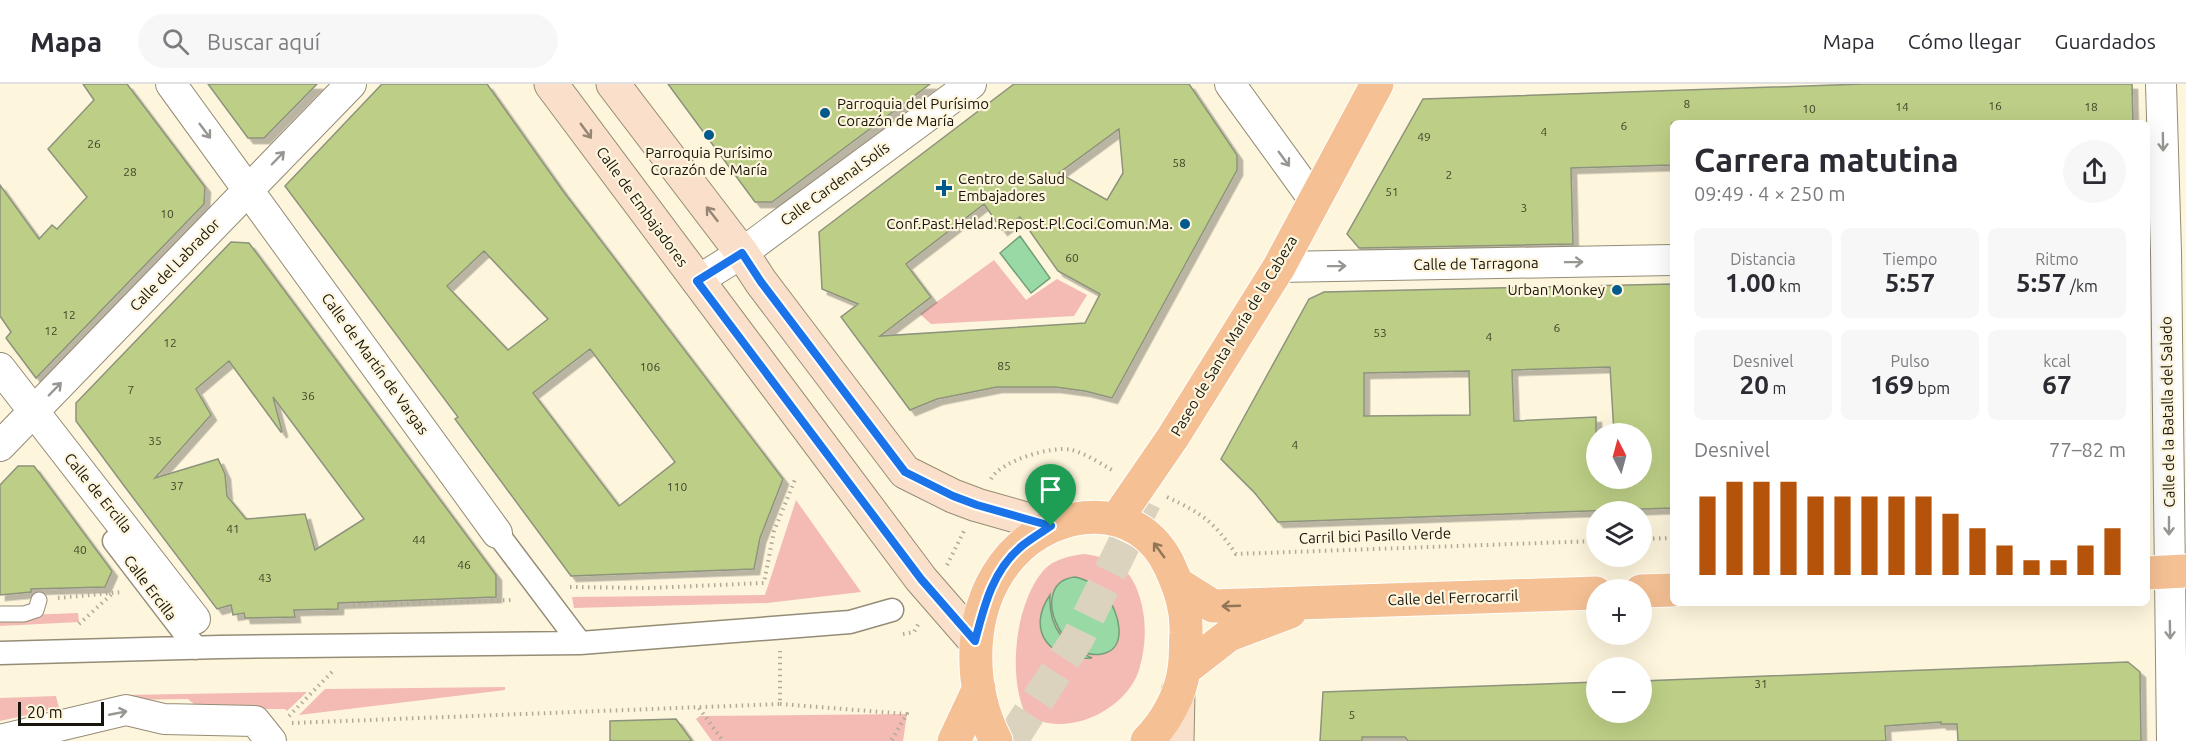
<!DOCTYPE html>
<html lang="es">
<meta charset="utf-8">
<style>
:root{--surface:#fff;--page:#f7f7f7;--text:#2b2b33;--muted:#7c7c81;--line:#e1e1e2;--accent:#b45309}
body{margin:0;font-family:Ubuntu,sans-serif;background:var(--page);color:var(--text);height:100vh;display:flex;flex-direction:column;font-size:22px;white-space:nowrap}
*{box-sizing:border-box;margin:0}
p{font-size:20px;color:var(--muted)}
.icon{flex:none;width:33px;height:33px;fill:none;stroke:currentColor;stroke-width:2;stroke-linecap:round;stroke-linejoin:round}
.map{position:relative;flex:1;overflow:hidden}
.drawer{position:absolute;left:1670px;top:36px;width:480px;height:486px;display:flex;flex-direction:column;background:var(--surface);border-radius:9px;box-shadow:0 6px 24px #0002}
.drawer>*{flex:none}
.needle{width:39px;rotate:354deg}
.buttons{position:absolute;left:1586px;top:339px;display:grid;gap:12px}
.buttons a{display:grid;place-items:center;width:66px;height:66px;border-radius:50%;background:var(--surface);box-shadow:0 6px 24px #0002;font-size:30px}
.scale{position:absolute;left:18px;bottom:15px;width:86px;box-sizing:border-box;padding-left:6px;border:3px solid #18150c;border-top:0;font-size:16px;line-height:21px;white-space:nowrap;color:#18150c;-webkit-text-stroke:4px #fef5dd;paint-order:stroke}
.pin{position:absolute;display:grid;place-items:center;width:51px;height:51px;color:#fff;margin:-62px -26px;border-radius:50% 50% 50% 0;rotate:-45deg;box-shadow:0 0 6px #0007}
.pin .icon{rotate:45deg}
.round{display:grid;place-items:center;flex:none;width:63px;height:63px;border-radius:32px;background:var(--page)}
.head{display:flex;align-items:center;justify-content:space-between;height:102px;padding:0 24px}
h1{font-size:33px;font-weight:700;line-height:45px}
.stats{display:grid;grid-template-columns:repeat(3,1fr);gap:9px;height:102px;padding:6px 24px}
.stats div{display:grid;align-content:center;border-radius:9px;background:var(--page);text-align:center}
.stats b{font-size:26px;font-weight:700}
.stats small{font-size:16px;font-weight:400}
.stats p{font-size:16px}
.chart{height:168px;padding:12px 24px}
.chart p{display:flex;justify-content:space-between}
.chart svg{width:100%;height:108px;margin-top:6px;stroke:var(--accent);stroke-width:6}
header{display:flex;align-items:center;gap:36px;box-sizing:border-box;height:84px;padding:0 30px;background:var(--surface);border-bottom:2px solid var(--line)}
header strong{font-size:28px}
nav{display:flex;gap:33px;margin-inline-start:auto;font-size:21px}
.search{width:420px;height:54px;background:var(--page);display:flex;align-items:center;gap:15px;box-sizing:border-box;padding:0 21px;border-radius:33px;color:var(--muted);font-size:22px}
.map>svg:first-child{display:block}
</style>
<header>
<strong>Mapa</strong>
<div class="search"><svg class="icon" aria-label="search" viewBox="0 0 24 24"><circle cx="10" cy="10" r="6"/><path d="M15 15l6 6"/></svg>Buscar aquí</div>
<nav><a>Mapa</a><a>Cómo llegar</a><a>Guardados</a></nav>
</header>
<div class="map">
<svg width="2186" height="657" viewBox="0 0 2186 657">
<defs>
<filter id="shadow"><feDropShadow dx="5.5" dy="5.5" stdDeviation="0" flood-color="#0004"/></filter>
</defs>
<rect width="100%" height="100%" fill="#fef5dd"/>
<path fill="#f3bbb3" d="M994,176L1026,216L1057,195L1087,211L1074,232L931,240L920,230Z
M796,416L861,508L767,519L574,524L572,513L765,511Z
M1084,470C1114,474 1131,483 1140,514C1147,538 1146,562 1139,586C1124,632 1054,657 1024,627C1008,588 1016,519 1043,487C1053,475 1070,472 1084,470Z
M78,529L79,538L0,542V532Z
M505,603V606L299,631L325,605Z
M307,608L287,627L285,625H200L188,615L125,616L108,614L123,611Z
M56,612L59,624L0,637V614Z
M907,630L903,657H712L696,635L700,632Z"/>
<path fill="#98d9a6" stroke="#729e78" stroke-width="1.5" d="M1020,152L1050,194L1031,209L1000,169Z
M1075,493C1086,495 1099,503 1106,512C1119,527 1129,565 1102,570C1060,578 1028,498 1075,493Z
M1050,511C1048,542 1063,562 1092,574C1051,578 1025,547 1050,511Z"/>
<path fill="#bdcf86" stroke="#8d937c" stroke-width="1.5" fill-rule="evenodd" filter="url(#shadow)" d="M83,0H127L205,103L204,120L36,294L6,254L11,248L0,232V101L39,155L52,141L57,145L87,113L48,65L94,16Z
M208,0H317L264,54H248Z
M382,0H487L563,107L783,395L760,454L754,485L571,492L455,335L458,333L285,102ZM484,167L548,235L508,266L447,202ZM590,265L675,378L619,422L533,309Z
M668,0H930L772,118H755Z
M1014,0H1189L1237,71V86L1112,314L1085,307L1055,303H997L937,315L910,326L841,233L858,220L822,205L819,148ZM1119,45L1123,89L1107,116L1059,89ZM984,120L1002,146L1020,133L1058,187L1100,210L1085,239L880,252L931,213L906,180Z
M1863,0H2132L2133,39H1672V81L1571,84L1573,160L1359,164L1347,150L1423,15Z
M231,158L249,159L380,335L496,491V513L338,519V525L294,526L295,533L245,534L244,529L233,531L231,521L217,525L125,403L76,337V319ZM229,277L281,348L282,347L273,313L364,435L315,466L305,430L246,435L227,412L225,390L218,375L155,394L211,331L196,305Z
M1672,200V331H1671L1672,424L1278,438L1254,408L1221,375L1309,215L1324,208ZM1610,283L1614,350H1641V394H1596V333L1514,337L1512,286ZM1469,287L1470,331L1364,332V289Z
M18,382H34L112,487L105,503L31,505V508L0,511V401Z
M2128,578L2140,588L2141,657H1958L1957,640H1941V638L1885,642L1886,657H1408L1405,653H1362V657H1320L1323,608L1596,598V628H1641V597Z
M676,635L692,657H610V637Z"/>
<g fill="none" stroke-linecap="round" stroke-linejoin="round">
<path stroke="#dcd3be" stroke-width="33" stroke-dasharray="33 16" stroke-linecap="butt" d="M1011,657L1078,554L1145,417"/>
<defs>
<path id="service" d="M0,530H24L36,526L39,516"/>
<path id="pedestrian" d="M128,447L114,457L196,564
M497,449L580,559
M0,569L220,563L580,559L850,538L892,526"/>
<path id="minor" d="M171,0L497,449
M1230,0L1314,116
M2161,0L2166,168L2172,657
M1279,183L1672,176
M697,197L742,169L971,0
M0,284L195,535
M0,362L351,0
M0,656L126,626L164,635L255,637L271,657"/>
<path id="secondary" d="M551,0L921,495L975,557
M613,0L742,169L761,198L905,388L953,412L977,421L1051,442
M1177,657L1178,608"/>
<path id="primary" d="M1116,436L1173,353L1279,183L1377,0
M2146,489L2186,487
M1178,500L1213,522L1596,509
M1641,507L1672,506
M1184,586L1229,551L1290,528
M954,657L979,604
M996,657C967,600 967,522 1011,472C1056,422 1139,415 1170,483C1180,505 1187,525 1186,549C1185,561 1186,573 1184,585C1181,611 1165,639 1147,657"/>
</defs>
<use href="#service" stroke="#948c76" stroke-width="17"/>
<use href="#pedestrian" stroke="#948c76" stroke-width="25"/>
<use href="#minor" stroke="#948c76" stroke-width="32"/>
<use href="#secondary" stroke="#948c76" stroke-width="35"/>
<use href="#primary" stroke="#fff" stroke-width="35"/>
<path stroke="#b1aa97" stroke-width="4" stroke-dasharray="1.5 4.5" stroke-linecap="butt" d="M991,395C1000,377 1053,361 1072,366C1087,370 1101,380 1114,387
M1167,413C1203,430 1213,437 1236,470L1596,457
M1641,455L1672,454
M947,481L964,447
M570,503L648,504L764,499L774,447L796,393
M58,514L122,508
M353,521L514,516
M79,540L113,509
M903,550L914,548L919,539
M780,620L907,630L891,657
M699,624L723,657
M289,632L332,588
M292,639L780,620V567"/>
<use href="#service" stroke="#fff" stroke-width="15"/>
<use href="#pedestrian" stroke="#fff" stroke-width="22"/>
<use href="#minor" stroke="#fff" stroke-width="30"/>
<use href="#secondary" stroke="#fae0ca" stroke-width="33"/>
<use href="#primary" stroke="#f5c194" stroke-width="33"/>
</g>
<defs><path id="oneway-shaft" d="M-6 0H5M1.5-3L5.5 0L1.5 3" fill="none" stroke-width="1.6" stroke-linecap="round" stroke-linejoin="round" transform="scale(1.5)"/></defs>
<g stroke="#979692">
<use href="#oneway-shaft" transform="translate(205 47) rotate(53)"/>
<use href="#oneway-shaft" transform="translate(2163 58) rotate(89)"/>
<use href="#oneway-shaft" transform="translate(278 74) rotate(-46)"/>
<use href="#oneway-shaft" transform="translate(1284 75) rotate(54)"/>
<use href="#oneway-shaft" transform="translate(1574 178) rotate(-1)"/>
<use href="#oneway-shaft" transform="translate(1337 182) rotate(-1)"/>
<use href="#oneway-shaft" transform="translate(55 305) rotate(-46)"/>
<use href="#oneway-shaft" transform="translate(2169 442) rotate(90)"/>
<use href="#oneway-shaft" transform="translate(2170 546) rotate(89)"/>
<use href="#oneway-shaft" transform="translate(118 629) rotate(-11)"/>
</g>
<g stroke="#948574">
<use href="#oneway-shaft" transform="translate(586 47) rotate(54)"/>
<use href="#oneway-shaft" transform="translate(712 130) rotate(-128)"/>
</g>
<g stroke="#927457">
<use href="#oneway-shaft" transform="translate(1159 466) rotate(-126)"/>
<use href="#oneway-shaft" transform="translate(1231 522) rotate(178)"/>
</g>
<g fill="none" stroke-linecap="round" stroke-linejoin="round">
<defs>
<path id="route" d="M742,169L761,198L905,388L953,412L977,421L1051,442C1042,448 1032,454 1023,461C993,485 984,522 975,557L921,495L697,197Z"/>
</defs>
<use href="#route" stroke="#fff" stroke-width="12"/>
<use href="#route" stroke="#1a73e8" stroke-width="8"/>
</g>
<g fill="#005b8c" stroke="#fef5dd" stroke-width="2">
<circle cx="825" cy="29" r="6"/>
<circle cx="709" cy="51" r="6"/>
<path d="M941 95h6v6h6v6h-6v6h-6v-6h-6v-6h6z"/>
<circle cx="1185" cy="140" r="6"/>
<circle cx="1617" cy="206" r="6"/>
</g>
<g text-anchor="middle" stroke-width="4.5" stroke-linejoin="round" paint-order="stroke">
<g font-size="12" fill="#41442a">
<text x="1687" y="24">8</text>
<text x="1995" y="26">16</text>
<text x="1902" y="27">14</text>
<text x="2091" y="27">18</text>
<text x="1809" y="29">10</text>
<text x="1624" y="46">6</text>
<text x="1544" y="52">4</text>
<text x="1424" y="57">49</text>
<text x="94" y="64">26</text>
<text x="1179" y="83">58</text>
<text x="130" y="92">28</text>
<text x="1449" y="95">2</text>
<text x="1392" y="112">51</text>
<text x="1524" y="128">3</text>
<text x="167" y="134">10</text>
<text x="1072" y="178">60</text>
<text x="69" y="235">12</text>
<text x="1557" y="248">6</text>
<text x="51" y="251">12</text>
<text x="1380" y="253">53</text>
<text x="1489" y="257">4</text>
<text x="170" y="263">12</text>
<text x="1004" y="286">85</text>
<text x="650" y="287">106</text>
<text x="131" y="310">7</text>
<text x="308" y="316">36</text>
<text x="155" y="361">35</text>
<text x="1295" y="365">4</text>
<text x="177" y="406">37</text>
<text x="677" y="407">110</text>
<text x="233" y="449">41</text>
<text x="419" y="460">44</text>
<text x="80" y="470">40</text>
<text x="464" y="485">46</text>
<text x="265" y="498">43</text>
<text x="1761" y="604">31</text>
<text x="1352" y="635">5</text>
</g>
<g font-size="15" fill="#18150c" stroke="#fef5dd" text-anchor="start">
<text x="837" y="25">Parroquia del Purísimo<tspan x="837" dy="17">Corazón de María</tspan></text>
<text x="709" y="74" text-anchor="middle">Parroquia Purísimo<tspan x="709" dy="17">Corazón de María</tspan></text>
<text x="958" y="100">Centro de Salud<tspan x="958" dy="17">Embajadores</tspan></text>
<text x="1173" y="145" text-anchor="end">Conf.Past.Helad.Repost.Pl.Coci.Comun.Ma.</text>
<text x="1605" y="211" text-anchor="end">Urban Monkey</text>
</g>
<g font-size="15" fill="#18150c" stroke="#fef5dd">
<text transform="translate(835 100) rotate(-36)" y="5">Calle Cardenal Solís</text>
<text transform="translate(642 123) rotate(54)" y="5">Calle de Embajadores</text>
<text transform="translate(1476 180) rotate(-1)" y="5">Calle de Tarragona</text>
<text transform="translate(175 181) rotate(-46)" y="5">Calle del Labrador</text>
<text transform="translate(1234 252) rotate(-59)" y="5">Paseo de Santa María de la Cabeza</text>
<text transform="translate(375 280) rotate(54)" y="5">Calle de Martín de Vargas</text>
<text transform="translate(2168 328) rotate(-91)" y="5">Calle de la Batalla del Salado</text>
<text transform="translate(98 409) rotate(51)" y="5">Calle de Ercilla</text>
<text transform="translate(1375 452) rotate(-2)" y="5">Carril bici Pasillo Verde</text>
<text transform="translate(150 504) rotate(53)" y="5">Calle Ercilla</text>
<text transform="translate(1453 514) rotate(-2)" y="5">Calle del Ferrocarril</text>
</g>
</g>
</svg>
<div class="buttons">
<a><svg class="needle" viewBox="-14 -14 28 28"><path d="M0-13l5 13h-10z" fill="#e53935"/><path d="M0 13l5-13h-10z" fill="#7c7c81"/></svg></a>
<a><svg class="icon" aria-label="layers" viewBox="0 0 24 24"><path d="M12 4l9 5-9 5-9-5zM3 14l9 5 9-5"/></svg></a>
<a>+</a>
<a>−</a>
</div>
<div class="scale">20 m</div>
<div class="pin" style="left:1051px;top:442px;background:#1e9e55"><svg class="icon" aria-label="arrive" viewBox="0 0 24 24"><path d="M6 21V4h12l-3 4 3 4H6"/></svg></div>
<section class="drawer">
<div class="head"><div><h1>Carrera matutina</h1><p>09:49 · 4 × 250 m</p></div><a class="round"><svg class="icon" aria-label="share" viewBox="0 0 24 24"><path d="M12 15V3M7 8l5-5 5 5M5 13v7h14v-7"/></svg></a></div>
<div class="stats">
<div><p>Distancia</p><b>1.00<small> km</small></b></div>
<div><p>Tiempo</p><b>5:57</b></div>
<div><p>Ritmo</p><b>5:57<small> /km</small></b></div>
</div>
<div class="stats">
<div><p>Desnivel</p><b>20<small> m</small></b></div>
<div><p>Pulso</p><b>169<small> bpm</small></b></div>
<div><p>kcal</p><b>67</b></div>
</div>
<div class="chart"><p><span>Desnivel</span>77–82 m</p>
<svg viewBox="0 0 160 44" preserveAspectRatio="none"><path d="M5 44V12M15 44V6M25 44V6M35 44V6M45 44V12M55 44V12M65 44V12M75 44V12M85 44V12M95 44V19M105 44V25M115 44V32M125 44V38M135 44V38M145 44V32M155 44V25"/></svg>
</div>
</section>
</div>
